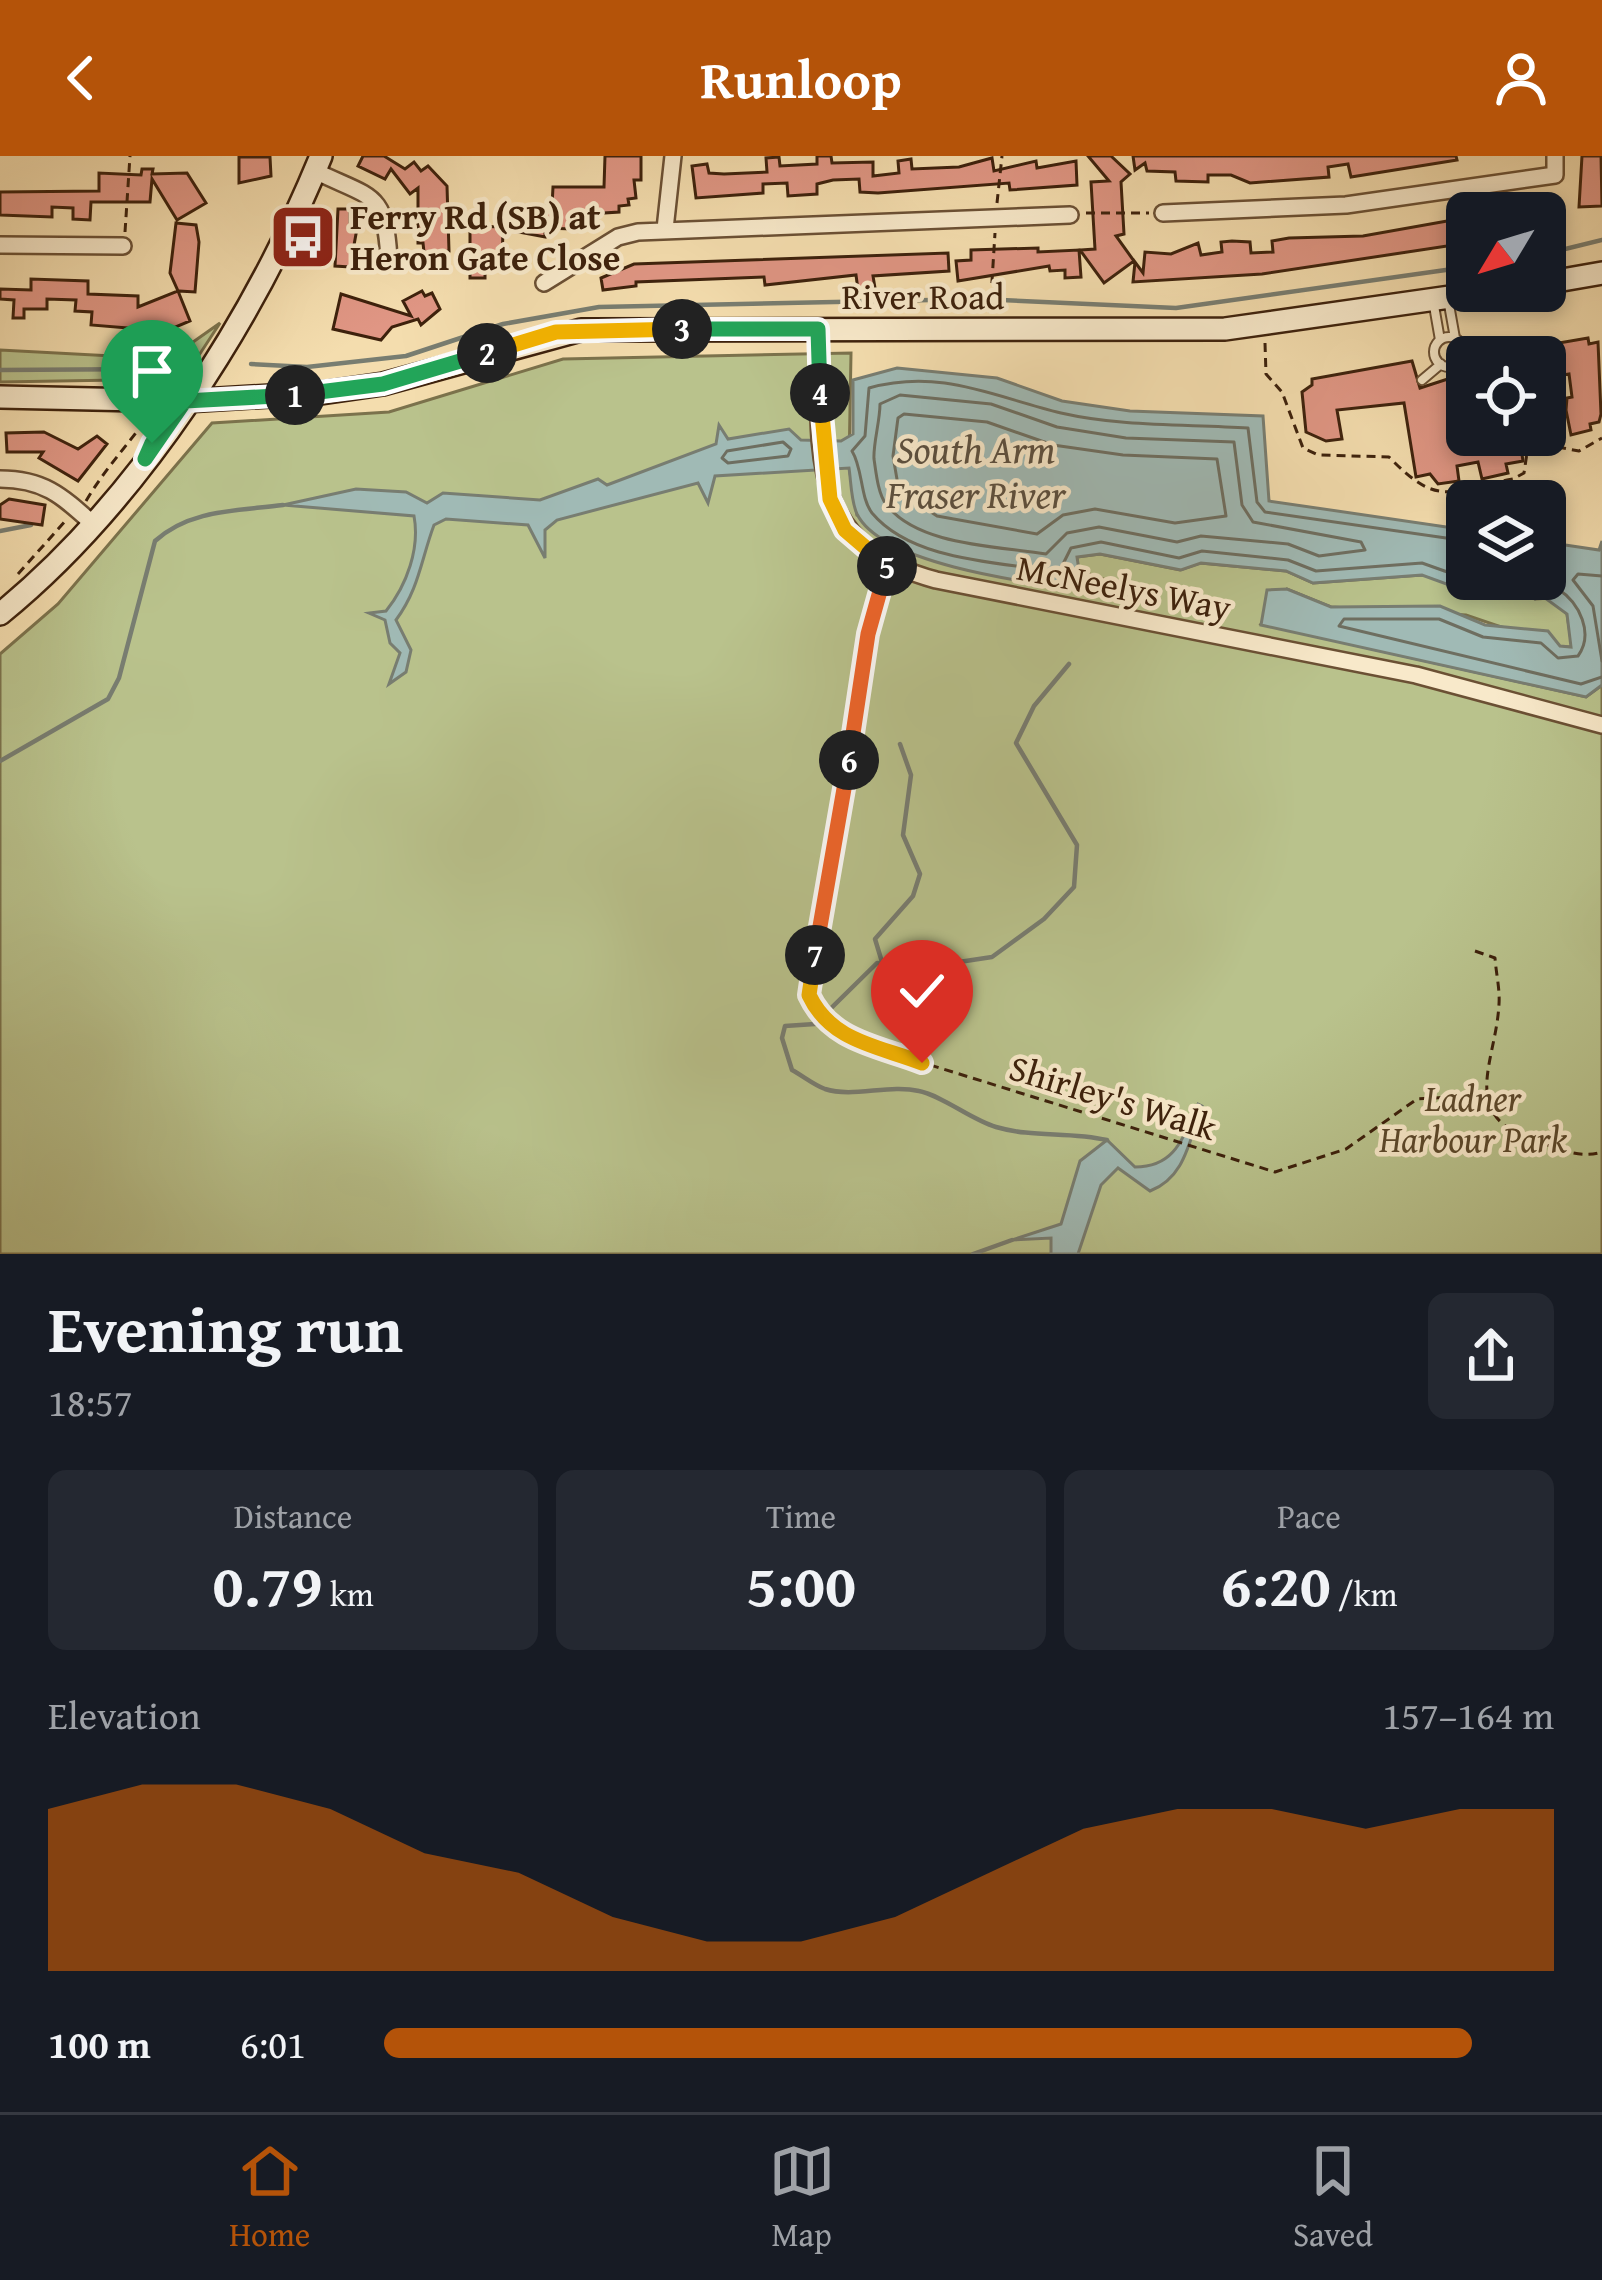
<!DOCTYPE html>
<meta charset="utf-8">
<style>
:root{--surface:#171b24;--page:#242831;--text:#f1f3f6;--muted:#9ea1a6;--line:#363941;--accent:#b45309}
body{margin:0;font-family:"Gentium Book Plus",serif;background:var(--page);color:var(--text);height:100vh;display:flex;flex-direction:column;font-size:45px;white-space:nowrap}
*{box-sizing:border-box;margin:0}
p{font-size:39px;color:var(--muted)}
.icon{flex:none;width:66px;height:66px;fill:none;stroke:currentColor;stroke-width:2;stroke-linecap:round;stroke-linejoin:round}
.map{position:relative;height:1098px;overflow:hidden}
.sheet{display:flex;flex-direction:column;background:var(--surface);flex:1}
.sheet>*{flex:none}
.needle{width:78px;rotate:232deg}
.fabs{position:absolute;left:1446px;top:36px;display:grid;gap:24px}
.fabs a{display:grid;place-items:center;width:120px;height:120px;border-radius:18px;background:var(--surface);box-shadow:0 6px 18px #0003;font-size:60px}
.pin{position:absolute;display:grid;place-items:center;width:102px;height:102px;color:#fff;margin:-123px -51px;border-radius:50% 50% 50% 0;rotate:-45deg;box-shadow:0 0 12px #0007}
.pin .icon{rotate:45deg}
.km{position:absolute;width:60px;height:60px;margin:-30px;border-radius:50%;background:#222;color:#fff;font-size:33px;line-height:60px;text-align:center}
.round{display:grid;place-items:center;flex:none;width:126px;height:126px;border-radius:18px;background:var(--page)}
.summary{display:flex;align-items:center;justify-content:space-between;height:204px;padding:0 48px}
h1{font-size:66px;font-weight:600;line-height:90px}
.figures{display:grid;grid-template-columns:repeat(3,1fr);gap:18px;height:204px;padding:12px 48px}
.figures div{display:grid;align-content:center;border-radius:18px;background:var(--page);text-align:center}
.figures b{font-size:60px;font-weight:600}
.figures small{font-size:33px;font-weight:400}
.figures p{font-size:33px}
.chart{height:336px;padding:24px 48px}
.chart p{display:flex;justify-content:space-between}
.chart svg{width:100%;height:216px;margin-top:12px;fill:var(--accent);opacity:.7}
ul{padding:0 48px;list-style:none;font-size:39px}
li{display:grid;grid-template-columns:192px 144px 1fr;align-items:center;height:90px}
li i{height:30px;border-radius:15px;background:var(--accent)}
header{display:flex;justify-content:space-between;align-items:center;height:156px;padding:0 48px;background:var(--accent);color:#fff;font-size:54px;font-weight:600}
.menu{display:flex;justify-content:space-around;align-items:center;height:168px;border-top:3px solid var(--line);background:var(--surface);font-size:33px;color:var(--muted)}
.menu a{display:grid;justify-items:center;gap:6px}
.menu .current{color:var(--accent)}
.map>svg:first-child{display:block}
</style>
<header><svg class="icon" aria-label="back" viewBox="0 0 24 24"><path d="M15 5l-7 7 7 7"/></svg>Runloop<svg class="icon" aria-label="person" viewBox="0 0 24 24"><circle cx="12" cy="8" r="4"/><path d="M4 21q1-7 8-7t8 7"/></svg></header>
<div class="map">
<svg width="1602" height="1098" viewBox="0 0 1602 1098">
<rect width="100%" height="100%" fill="#f4ddae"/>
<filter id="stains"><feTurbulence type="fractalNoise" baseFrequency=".00167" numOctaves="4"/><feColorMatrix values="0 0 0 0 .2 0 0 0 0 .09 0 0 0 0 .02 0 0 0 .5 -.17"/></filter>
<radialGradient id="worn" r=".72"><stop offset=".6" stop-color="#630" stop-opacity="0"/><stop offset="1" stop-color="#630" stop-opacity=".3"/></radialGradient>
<path fill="#b9c28c" stroke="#7b724c" stroke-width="3" d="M220,167L188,216L176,223L0,226V194L169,203Z
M851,197L849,311L857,359L1106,424L1078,414L1077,401L1100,398L1180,414L1200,407L1286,415L1313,427L1422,419L1510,431L1535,443L1551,442L1567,458L1572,491H1560L1466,459L1331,451L1287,433L1261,468L1586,541L1602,529V1098H0V498L58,448L212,267L389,256L563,203Z"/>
<path fill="#a0bab5" stroke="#787d71" stroke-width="3" d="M897,212L997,222L1062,245L1130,255L1263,260L1269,345L1467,374V423H1545V386L1599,394L1602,385V529L1586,541L1261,469L1267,434L1287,433L1331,451L1440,450L1485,469L1548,475L1560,490L1571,491L1567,458L1541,439L1535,443L1510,431L1482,441L1422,419L1313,427L1286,415L1201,407L1181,414L1100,398L1077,401L1079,414L1136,442C1074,431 886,417 857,358C851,345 851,325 849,312L715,320L708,347L698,327L557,364L545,374V402L528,369L446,363L434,369C421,404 419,433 396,464L411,494L406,516L389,528L400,497L390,487L385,464L369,457L386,455C407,429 420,392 414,360L283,349L356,333L406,336L427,347L443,337L540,344L598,323L607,329L716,288L719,269L728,283L789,273L801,284L841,285L853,278V224Z
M1198,948L1202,950C1189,984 1186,1021 1150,1035L1118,1012L1101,1029L1078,1098H1051V1082L1012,1084L1061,1068L1080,1005L1107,984L1135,1011C1176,1011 1183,981 1198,948Z"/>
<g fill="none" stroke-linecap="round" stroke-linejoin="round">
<path stroke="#6e6e60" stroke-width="3" d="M900,239L991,248L1057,271L1126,282L1234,286L1242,349L1253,366L1361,386L1365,394L1319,400L1288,388L1201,380L1177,386L1099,371L1067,377L1046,398C998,390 917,390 886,348C878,338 876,316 874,303C873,288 880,265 880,248Z
M904,258L987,266L1053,289L1123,299L1217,303L1226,360L1175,367L1095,353L1063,359L1037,378L937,360L899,335L893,300L898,262Z
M783,286L791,293L788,300L728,307L722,302L727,295Z
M1467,385L1265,356L1257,346L1248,272C1186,268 1122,271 1061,257C994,241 941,212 869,232L865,280L852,295C863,313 860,341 872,357C913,406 1001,406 1059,416L1071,392L1101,386L1179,402L1202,395L1288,404L1316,415L1422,407L1467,423
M1602,420L1578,418L1573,424L1593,450L1602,505
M1521,423C1533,429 1546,425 1558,433C1580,447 1594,478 1578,500L1558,502L1541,487L1483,481L1439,463H1344L1339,470L1581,528L1602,521"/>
<path stroke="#787d71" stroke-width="4.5" d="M1545,98L1602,84
M251,208L307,211L406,200L503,168L599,151L979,143L1176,152L1467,111
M0,214L158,213
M0,375L31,369
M1069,508L1034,550L1016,587L1077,689L1074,731L1044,763L992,801L926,811L877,807L815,868L785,870L782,882L792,914C803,920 814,929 825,933C853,942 889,928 919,935C943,940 970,963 996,971C1034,982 1068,975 1107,984
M0,605L108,543L119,522L155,385C190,353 238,355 283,349
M882,806L875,783L913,740L920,718L903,679L911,619L900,588
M973,1098L1012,1084"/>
</g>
<path fill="#e09684" stroke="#3d210c" stroke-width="3" d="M363,0H384L405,13L414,6L421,15L428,10L447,30L449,95L424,96L423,87H418V32L410,38L391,13L385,23L358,10Z
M605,0H641V24H634L636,42L628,43L629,49L619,50V56L573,59L572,73L545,72V81L508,74L509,49L552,50L553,31H604Z
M817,0H831L832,7L873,6V20L899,17L898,5L911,3L912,13L959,11L992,2L994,15L1036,5L1037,12L1076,5L1077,29L1010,34L1009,27L878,37L860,36L859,23L833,24L817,28V38L788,40L787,27L763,28V37L696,42L692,10L707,8L709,17L724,18L767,16L766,2L779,1L780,10L817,8Z
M1088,0H1111L1130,18L1121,26L1124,78L1116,80L1134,105L1104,127L1080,94L1095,93L1091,26L1109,25Z
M1133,0H1456L1457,4L1351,21L1348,8L1328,11L1329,21L1250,27L1231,19H1208V26L1176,25L1175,16L1147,15L1145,7L1135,14Z
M1582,0H1601L1602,50L1579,51Z
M239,1H270L271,20L239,27Z
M142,13H153L152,18L187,17L206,47L177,64L152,23L150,46H91L90,64L73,63V52L52,51V61L0,59V36L99,35V17L141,19Z
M338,53H350V66L358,67L350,111L335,110Z
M1464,62L1467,87L1262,118L1133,126L1135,106L1143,117L1145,96L1171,98L1198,87L1201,99L1222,96L1221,86L1232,85L1250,86L1251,97L1273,96L1272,85L1289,82L1363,80Z
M176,67L196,69L199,86L195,136L178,135L190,165L173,172L176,178L167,182L164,175L91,169L92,156L75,155L76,144L47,143V153H24V162H13L14,144L0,143V133L31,134V123L88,125V138L138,140V151L178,135L170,117Z
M470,70L503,71L502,112H485V122H470Z
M1038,92V96L1079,94L1081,121L1065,122V114L1050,115L1049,110L958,125L956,105L971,104V94Z
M948,97L949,115L873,120L875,132L858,134L856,119L765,129L764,121L636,126V130L603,134L601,122L634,108Z
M422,135L425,140L432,137L440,153L421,169L418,163L392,171L381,184L333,173L341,138L411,160L403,145Z
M1588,182L1589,188L1598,186L1601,258L1599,266L1590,268L1591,274L1571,279L1566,254L1567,242L1572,241L1569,218L1545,222V201H1514L1513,195Z
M1412,205L1420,232L1460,219L1467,229V279H1519L1523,305L1506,308L1508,317L1482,323L1478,306L1457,310L1459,325L1438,328L1430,318L1416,321L1404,247L1337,254L1342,283L1326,285L1306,276L1302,236L1312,229V223Z
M44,276L78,293L97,280L107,288L78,325L39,302L43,296H7L6,277Z
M9,343L45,349L42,369L0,363V349Z"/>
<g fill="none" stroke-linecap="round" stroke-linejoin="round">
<defs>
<path id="lane" d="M1448,143L1455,182
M1433,144L1440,184
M1434 196a15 15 0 1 1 30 0a15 15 0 1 1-30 0Z
M1422,224L1441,208"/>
<path id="street" d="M315,15C373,43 385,35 389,103
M1163,57L1346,49L1555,19V0
M665,73L673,0
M0,89L123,90
M544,127L618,81L638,76L1070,59
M818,173C821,289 801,388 936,424L1416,519L1602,569
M0,323C43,323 61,339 92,367"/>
<path id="secondary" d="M1545,127L1602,117
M0,241L186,245L321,237L383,228L581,174L1225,173L1492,135
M0,458C138,346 254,164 321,0"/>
</defs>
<use href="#lane" stroke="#6b5034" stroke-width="12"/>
<use href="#street" stroke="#6b5034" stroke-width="20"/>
<use href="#secondary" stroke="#3d210c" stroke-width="26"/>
<path stroke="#3d210c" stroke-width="3" stroke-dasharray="9 6" stroke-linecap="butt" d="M997,47L1002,0
M1086,57H1149
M125,76L130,0
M1503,148L1535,143
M990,157L995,77
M1265,187L1266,218L1282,236L1303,292L1318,299L1389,301C1439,352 1447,335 1513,323L1524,317L1527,297L1541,288L1579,295L1602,282
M86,345C103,316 124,293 145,265
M18,418L67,363
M884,421L868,478L809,839L831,869L853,885L1275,1016L1346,993L1417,943L1485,939
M1475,795L1495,802C1496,817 1500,833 1499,848C1496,908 1456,961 1539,986C1560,993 1580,1003 1602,996"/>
<use href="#lane" stroke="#f8e9ca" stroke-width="8"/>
<use href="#street" stroke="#f8e9ca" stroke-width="15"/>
<use href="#secondary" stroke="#f8e9ca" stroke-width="21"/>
</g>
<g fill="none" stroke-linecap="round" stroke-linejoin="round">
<defs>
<path id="split-1" d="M152,287L145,303L185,245L295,239"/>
<path id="split-2" d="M295,239L383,228L487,197"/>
<path id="split-3" d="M487,197L556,176L682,173"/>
<path id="split-4" d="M682,173H818L820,237"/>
<path id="split-5" d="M820,237L830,343L845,374L887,410"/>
<path id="split-6" d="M849,604L868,478L887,410"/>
<path id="split-7" d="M815,799L849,604"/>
<path id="split-8" d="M815,799L809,839C831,886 879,890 922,907"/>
</defs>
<use href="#split-1" stroke="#fff" stroke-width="24"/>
<use href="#split-2" stroke="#fff" stroke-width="24"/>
<use href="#split-3" stroke="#fff" stroke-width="24"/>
<use href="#split-4" stroke="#fff" stroke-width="24"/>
<use href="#split-5" stroke="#fff" stroke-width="24"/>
<use href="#split-6" stroke="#fff" stroke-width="24"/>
<use href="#split-7" stroke="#fff" stroke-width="24"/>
<use href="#split-8" stroke="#fff" stroke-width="24"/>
<use href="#split-1" stroke="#22a559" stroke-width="15"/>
<use href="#split-2" stroke="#22a559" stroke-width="15"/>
<use href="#split-3" stroke="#f5b400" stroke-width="15"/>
<use href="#split-4" stroke="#22a559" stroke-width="15"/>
<use href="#split-5" stroke="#f5b400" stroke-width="15"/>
<use href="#split-6" stroke="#f0652b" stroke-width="15"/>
<use href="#split-7" stroke="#f0652b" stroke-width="15"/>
<use href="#split-8" stroke="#f5b400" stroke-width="15"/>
</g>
<defs>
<symbol id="bus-square" viewBox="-11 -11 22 22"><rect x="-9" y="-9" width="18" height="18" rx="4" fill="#8f2418" stroke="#f8e9ca"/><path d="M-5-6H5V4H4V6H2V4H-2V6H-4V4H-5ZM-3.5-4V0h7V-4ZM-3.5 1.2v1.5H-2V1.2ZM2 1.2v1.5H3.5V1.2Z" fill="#fff"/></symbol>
</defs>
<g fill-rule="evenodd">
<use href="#bus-square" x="265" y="43" width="76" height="76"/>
</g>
<g text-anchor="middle" stroke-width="9" stroke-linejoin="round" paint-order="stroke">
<g font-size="36" font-weight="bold" fill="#3d210c" stroke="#f8e9ca" text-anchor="start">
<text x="350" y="73">Ferry Rd (SB) at<tspan x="350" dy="41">Heron Gate Close</tspan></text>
</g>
<g font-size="36" fill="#3d210c" stroke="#f8e9ca">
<text x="923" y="153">River Road</text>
<text transform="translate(1124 431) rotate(11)" y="13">McNeelys Way</text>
<text transform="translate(1113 941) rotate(17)" y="13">Shirley's Walk</text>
</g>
<g font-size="36" font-style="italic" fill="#5c492c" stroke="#f8e9ca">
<text x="1473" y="955">Ladner<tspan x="1473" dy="41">Harbour Park</tspan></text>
</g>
<g font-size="39" font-style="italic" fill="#5b4f3f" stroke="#f8e9ca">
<text x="976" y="307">South Arm<tspan x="976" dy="45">Fraser River</tspan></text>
</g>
</g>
<rect width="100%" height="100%" filter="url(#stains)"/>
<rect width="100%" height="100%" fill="url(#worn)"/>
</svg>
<div class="fabs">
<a><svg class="needle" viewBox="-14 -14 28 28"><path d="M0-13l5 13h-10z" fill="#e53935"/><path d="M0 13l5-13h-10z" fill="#9ea1a6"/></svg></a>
<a><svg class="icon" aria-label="locate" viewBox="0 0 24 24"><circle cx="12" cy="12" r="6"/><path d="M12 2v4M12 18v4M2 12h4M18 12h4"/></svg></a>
<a><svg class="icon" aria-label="layers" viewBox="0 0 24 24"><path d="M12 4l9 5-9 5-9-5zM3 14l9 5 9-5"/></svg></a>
</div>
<div class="pin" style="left:152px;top:287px;background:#1e9e55"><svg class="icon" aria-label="arrive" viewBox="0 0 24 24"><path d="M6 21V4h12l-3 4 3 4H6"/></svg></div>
<div class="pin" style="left:922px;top:907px;background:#d93025"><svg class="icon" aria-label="check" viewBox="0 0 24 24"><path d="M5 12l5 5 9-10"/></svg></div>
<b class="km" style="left:295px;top:239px">1</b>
<b class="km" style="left:487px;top:197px">2</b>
<b class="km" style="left:682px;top:173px">3</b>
<b class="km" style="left:820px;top:237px">4</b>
<b class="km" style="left:887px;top:410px">5</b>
<b class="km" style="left:849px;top:604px">6</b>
<b class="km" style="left:815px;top:799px">7</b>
</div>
<section class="sheet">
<div class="summary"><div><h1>Evening run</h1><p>18:57</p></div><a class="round"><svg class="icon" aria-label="share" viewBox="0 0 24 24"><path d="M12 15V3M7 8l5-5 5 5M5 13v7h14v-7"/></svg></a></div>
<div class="figures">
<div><p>Distance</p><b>0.79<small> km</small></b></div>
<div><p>Time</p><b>5:00</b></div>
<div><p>Pace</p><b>6:20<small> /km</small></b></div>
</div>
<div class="chart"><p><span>Elevation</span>157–164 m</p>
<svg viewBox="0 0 160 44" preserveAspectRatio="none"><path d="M0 44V11L10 6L20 6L30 11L40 20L50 24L60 33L70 38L80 38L90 33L100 24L110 15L120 11L130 11L140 15L150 11L160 11V44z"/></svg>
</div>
<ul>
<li><b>100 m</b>6:01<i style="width:93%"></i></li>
</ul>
</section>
<nav class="menu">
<a class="current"><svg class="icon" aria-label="home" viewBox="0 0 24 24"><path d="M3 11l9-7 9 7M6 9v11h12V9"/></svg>Home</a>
<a><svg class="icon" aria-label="map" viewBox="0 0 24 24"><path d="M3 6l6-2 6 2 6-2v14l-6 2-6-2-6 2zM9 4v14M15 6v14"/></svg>Map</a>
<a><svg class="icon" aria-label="saved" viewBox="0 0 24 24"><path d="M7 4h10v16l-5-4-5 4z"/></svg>Saved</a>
</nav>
